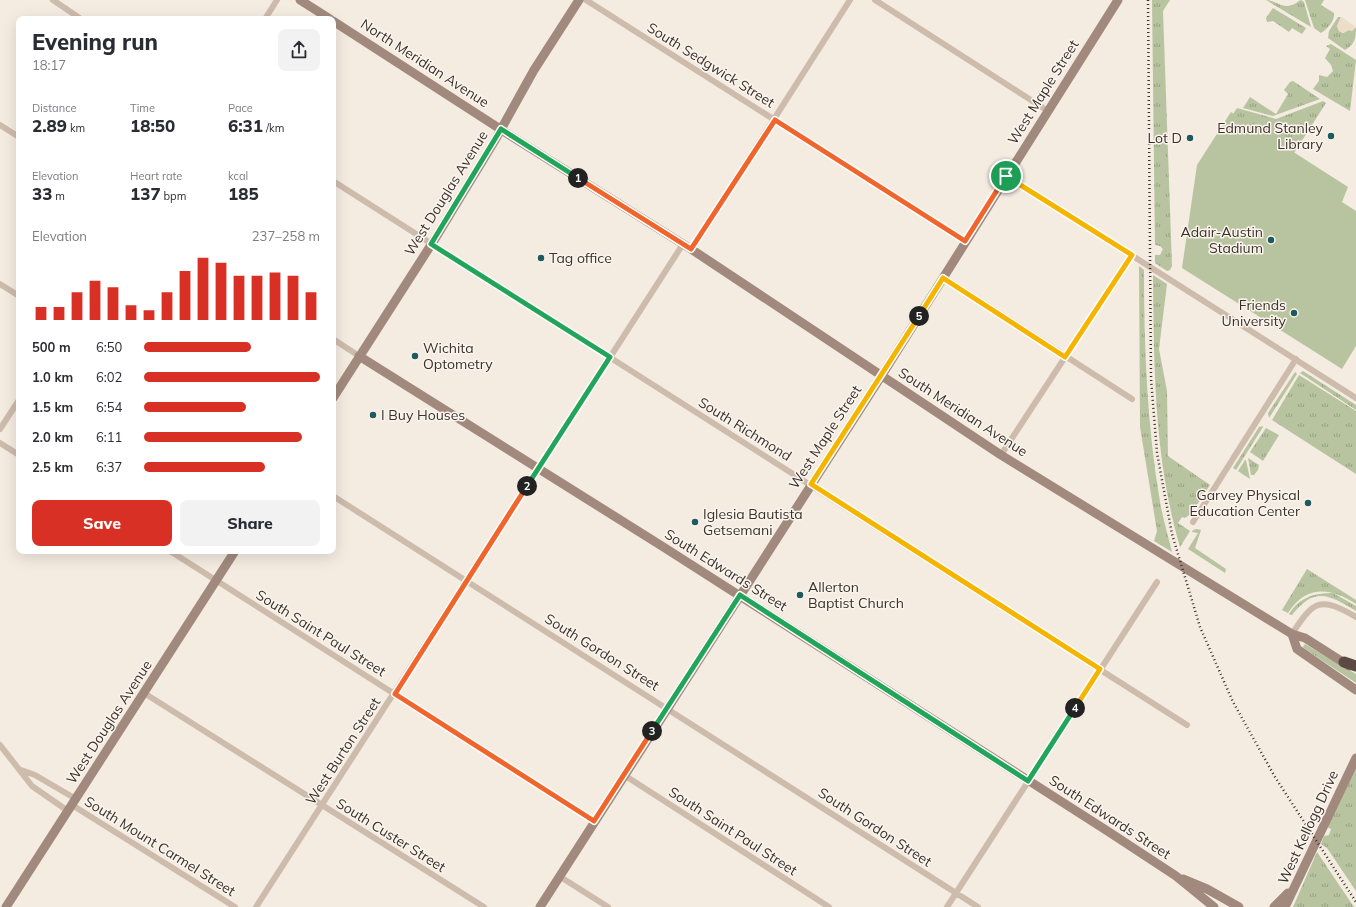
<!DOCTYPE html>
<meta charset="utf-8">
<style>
:root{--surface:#fff;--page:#f2f2f3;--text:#2b2b33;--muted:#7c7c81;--accent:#d93025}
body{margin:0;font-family:Mulish,sans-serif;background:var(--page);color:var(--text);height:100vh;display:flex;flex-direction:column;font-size:15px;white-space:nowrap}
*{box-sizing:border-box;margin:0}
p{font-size:13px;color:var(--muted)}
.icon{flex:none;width:22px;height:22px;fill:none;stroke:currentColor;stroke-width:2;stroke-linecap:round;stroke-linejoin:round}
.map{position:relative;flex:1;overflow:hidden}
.panel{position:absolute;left:16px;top:16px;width:320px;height:538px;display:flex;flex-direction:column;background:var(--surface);border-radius:8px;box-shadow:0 4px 16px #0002}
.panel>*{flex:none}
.pin{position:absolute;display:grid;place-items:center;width:34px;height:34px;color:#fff;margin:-17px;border:2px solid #fff;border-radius:50%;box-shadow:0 1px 4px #0007}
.km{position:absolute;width:20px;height:20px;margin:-10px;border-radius:50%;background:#222;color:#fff;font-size:11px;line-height:20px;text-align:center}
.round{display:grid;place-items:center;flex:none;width:42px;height:42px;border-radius:8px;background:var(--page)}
.headline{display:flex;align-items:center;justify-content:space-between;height:68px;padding:0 16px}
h1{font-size:22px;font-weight:800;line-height:30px}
.metrics{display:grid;grid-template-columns:repeat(3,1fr);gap:6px;height:68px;padding:4px 16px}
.metrics div{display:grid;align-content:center}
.metrics b{font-size:17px;font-weight:800}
.metrics small{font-size:11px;font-weight:400}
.metrics p{font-size:11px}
.chart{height:112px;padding:8px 16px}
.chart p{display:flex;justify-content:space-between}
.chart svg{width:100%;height:72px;margin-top:4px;stroke:var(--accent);stroke-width:6}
.primary-button{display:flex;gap:8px;margin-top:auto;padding:8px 16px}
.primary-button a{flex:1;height:46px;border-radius:8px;background:var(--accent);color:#fff;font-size:16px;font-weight:800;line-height:46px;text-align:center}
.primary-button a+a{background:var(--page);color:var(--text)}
ul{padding:0 16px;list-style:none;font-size:13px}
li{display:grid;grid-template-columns:64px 48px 1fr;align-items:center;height:30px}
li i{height:10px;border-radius:5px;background:var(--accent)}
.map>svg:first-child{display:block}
</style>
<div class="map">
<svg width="1356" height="907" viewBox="0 0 1356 907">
<defs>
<pattern id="grass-tufts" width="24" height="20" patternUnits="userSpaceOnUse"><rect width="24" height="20" fill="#b8c4a0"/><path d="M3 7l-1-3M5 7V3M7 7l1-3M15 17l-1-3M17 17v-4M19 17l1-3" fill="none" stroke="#97a083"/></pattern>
</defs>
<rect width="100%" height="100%" fill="#f4ebe1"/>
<path fill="url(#grass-tufts)" d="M1152,0H1170L1163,11L1172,266L1170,270L1167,271L1155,263V255H1160L1163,249L1160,246L1155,245Z
M1266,0C1275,0 1282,9 1292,5C1296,4 1298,1 1301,0L1304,2L1311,27Z
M1305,0H1324L1321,5L1334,13C1335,21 1327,29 1321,33L1314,28Z
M1273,8L1306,28L1302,34L1292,28L1289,32L1273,21L1267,22L1266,18Z
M1338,17H1341L1337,26L1339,31L1343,33L1349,30L1352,31L1356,27C1356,38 1355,44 1345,50L1328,38L1329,31Z
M1331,44L1356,60L1350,111L1313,89L1319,81V75L1327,77L1333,71L1331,65L1325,58L1330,49L1326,46Z
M1293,81L1320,99L1273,116L1243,108L1250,97L1276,114L1288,94L1284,90L1290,82Z
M1323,101L1326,103L1294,153L1233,114L1237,108L1276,119Z
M1139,266L1144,270C1144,348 1147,425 1160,502C1163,519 1168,535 1172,552L1154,541L1157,531L1140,427Z
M1153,275L1167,284L1159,349L1167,391L1168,456L1210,485L1191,514L1185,518L1182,517L1178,523L1190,531L1180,547C1154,458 1154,367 1153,275Z
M1303,371L1356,405V410L1300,373Z
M1295,372L1297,374L1269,418L1268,413Z
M1299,375L1356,411V474L1272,420Z
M1263,426V427L1236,470L1233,468L1259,427Z
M1266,428L1279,435L1263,461L1250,452Z
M1248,458L1259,465L1258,470L1254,475H1251Z
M1245,460H1246L1250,479L1238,471Z
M1197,529L1201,530L1195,548L1226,569L1225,573L1188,549L1198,533L1192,532L1193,530Z
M1307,569L1356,600V604C1330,587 1306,585 1288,613L1282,610Z
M1333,593L1356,606V611C1329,595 1315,586 1292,615L1289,614C1300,597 1314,593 1333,593Z
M1305,644L1356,674V683L1305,649L1303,647Z
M1356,768V891L1327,848L1321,844L1324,836L1329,835L1331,829L1327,827Z
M1317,852L1354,907H1293Z"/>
<path fill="#b8c4a0" d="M1231,112L1348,187L1342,202L1356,211V346L1342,369L1182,268L1197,165Z"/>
<path fill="#ecdcc8" d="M1341,17L1356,27L1352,31L1349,30L1343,33L1339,31L1337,26Z"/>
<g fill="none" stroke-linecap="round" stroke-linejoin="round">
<path stroke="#cdbbac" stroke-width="6" d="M53,0L81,19
M586,0L965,241
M875,0L1048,111
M265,19L277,0
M0,125L19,137
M1007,176L1356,398
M333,181L1187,725
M691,249L850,0
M943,277L1132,399
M0,284L19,296
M333,339L359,356
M0,429L19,400
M0,443L19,455
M1001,455L1132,255
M333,496L978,907
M1193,522L1296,359
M170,551L594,821
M1292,634C1314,600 1320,596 1356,617
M144,693L484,907
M0,745L32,786L68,811
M21,770L35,775L76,799
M624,775L829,907
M72,805L235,907
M559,876L608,907
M256,907L683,244
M947,907L1157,582"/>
<path stroke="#a18a7d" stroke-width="9" d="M300,0L330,19
M333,21L511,136L691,249L1001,455L1292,634L1305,638L1349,666
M359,356L665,548L1109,832L1176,876L1214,907
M333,398L438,234L494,142L534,70L579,0
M1292,634L1297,649L1356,690
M1183,879L1207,889L1239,907
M6,907L235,551
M540,907L882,375L1118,0
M1274,907L1288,893
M1285,907L1356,758"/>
<path stroke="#5c4a42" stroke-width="11" d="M1344,662L1356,666"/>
<path stroke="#3b302b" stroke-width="2.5" stroke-dasharray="1 3" stroke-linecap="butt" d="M1148,0L1151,379L1157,453L1172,534L1200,627L1233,702L1275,777L1356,902"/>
</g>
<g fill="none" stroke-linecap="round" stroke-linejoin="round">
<defs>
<path id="split-1" d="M578,178L691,249L775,120L965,241L1006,176"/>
<path id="split-2" d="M527,486L610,357L431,244L501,129L578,178"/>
<path id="split-3" d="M527,486L395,694L594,821L652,731"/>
<path id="split-4" d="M652,731L740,595L1028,781L1075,708"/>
<path id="split-5" d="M919,316L811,484L1100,669L1075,708"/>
<path id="split-6" d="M919,316L943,278L1065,357L1132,255L1006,176"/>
</defs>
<use href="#split-1" stroke="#fff" stroke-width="8"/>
<use href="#split-2" stroke="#fff" stroke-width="8"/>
<use href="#split-3" stroke="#fff" stroke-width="8"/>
<use href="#split-4" stroke="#fff" stroke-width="8"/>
<use href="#split-5" stroke="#fff" stroke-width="8"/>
<use href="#split-6" stroke="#fff" stroke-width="8"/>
<use href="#split-1" stroke="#f0652b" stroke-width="5"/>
<use href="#split-2" stroke="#22a559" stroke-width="5"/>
<use href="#split-3" stroke="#f0652b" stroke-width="5"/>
<use href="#split-4" stroke="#22a559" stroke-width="5"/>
<use href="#split-5" stroke="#f5b400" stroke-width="5"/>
<use href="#split-6" stroke="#f5b400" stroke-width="5"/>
</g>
<g fill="#1f5a5e" stroke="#fbf5ee" stroke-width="1.5">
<circle cx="1331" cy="136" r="4"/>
<circle cx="1190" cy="138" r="4"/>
<circle cx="1271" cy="240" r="4"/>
<circle cx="541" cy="258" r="4"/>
<circle cx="1294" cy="313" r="4"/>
<circle cx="415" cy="356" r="4"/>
<circle cx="373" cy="415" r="4"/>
<circle cx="1308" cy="503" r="4"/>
<circle cx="695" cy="522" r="4"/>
<circle cx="800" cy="595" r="4"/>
</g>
<g text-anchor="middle" stroke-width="3" stroke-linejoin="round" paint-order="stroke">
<g font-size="14" fill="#3b302b" stroke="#fbf5ee">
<text transform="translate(425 63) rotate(33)" y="5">North Meridian Avenue</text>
<text transform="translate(711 65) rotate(32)" y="5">South Sedgwick Street</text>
<text transform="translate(1043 92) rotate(-58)" y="5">West Maple Street</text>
<text transform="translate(446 193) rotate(-58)" y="5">West Douglas Avenue</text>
<text transform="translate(963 412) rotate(33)" y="5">South Meridian Avenue</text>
<text transform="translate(745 429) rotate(32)" y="5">South Richmond</text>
<text transform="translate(825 437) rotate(-57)" y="5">West Maple Street</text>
<text transform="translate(726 570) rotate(32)" y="5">South Edwards Street</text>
<text transform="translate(321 633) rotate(32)" y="5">South Saint Paul Street</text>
<text transform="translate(602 652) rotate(32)" y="5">South Gordon Street</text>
<text transform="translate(109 722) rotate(-57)" y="5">West Douglas Avenue</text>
<text transform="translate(343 751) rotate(-57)" y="5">West Burton Street</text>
<text transform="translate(1110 817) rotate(33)" y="5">South Edwards Street</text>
<text transform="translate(875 827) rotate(33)" y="5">South Gordon Street</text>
<text transform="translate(1308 827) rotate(-65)" y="5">West Kellogg Drive</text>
<text transform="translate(733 831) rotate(33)" y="5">South Saint Paul Street</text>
<text transform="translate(391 835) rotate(32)" y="5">South Custer Street</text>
<text transform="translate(160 846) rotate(32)" y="5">South Mount Carmel Street</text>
</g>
<g font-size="14" fill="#3b302b" stroke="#fbf5ee" text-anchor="end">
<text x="1323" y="133">Edmund Stanley<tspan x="1323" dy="16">Library</tspan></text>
<text x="1182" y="143">Lot D</text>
<text x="1263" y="237">Adair-Austin<tspan x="1263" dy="16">Stadium</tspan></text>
<text x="549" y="263" text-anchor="start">Tag office</text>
<text x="1286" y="310">Friends<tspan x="1286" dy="16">University</tspan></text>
<text x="423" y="353" text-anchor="start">Wichita<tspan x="423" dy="16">Optometry</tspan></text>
<text x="381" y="420" text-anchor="start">I Buy Houses</text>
<text x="1300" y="500">Garvey Physical<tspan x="1300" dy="16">Education Center</tspan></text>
<text x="703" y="519" text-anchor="start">Iglesia Bautista<tspan x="703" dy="16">Getsemani</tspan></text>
<text x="808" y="592" text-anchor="start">Allerton<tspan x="808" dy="16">Baptist Church</tspan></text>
</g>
</g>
</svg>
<div class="pin" style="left:1006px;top:176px;background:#1e9e55"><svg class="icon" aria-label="arrive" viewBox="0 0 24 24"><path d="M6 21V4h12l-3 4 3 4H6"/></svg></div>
<b class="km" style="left:578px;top:178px">1</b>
<b class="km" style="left:527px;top:486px">2</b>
<b class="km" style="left:652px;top:731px">3</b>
<b class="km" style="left:1075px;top:708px">4</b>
<b class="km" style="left:919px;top:316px">5</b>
<section class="panel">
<div class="headline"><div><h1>Evening run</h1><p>18:17</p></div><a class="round"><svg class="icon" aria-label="share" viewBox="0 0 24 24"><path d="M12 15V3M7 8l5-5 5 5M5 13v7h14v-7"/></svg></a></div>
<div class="metrics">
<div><p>Distance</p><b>2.89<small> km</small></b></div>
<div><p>Time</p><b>18:50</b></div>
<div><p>Pace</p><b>6:31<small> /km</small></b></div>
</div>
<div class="metrics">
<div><p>Elevation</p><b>33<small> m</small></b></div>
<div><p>Heart rate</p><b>137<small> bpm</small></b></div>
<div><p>kcal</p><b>185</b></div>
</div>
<div class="chart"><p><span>Elevation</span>237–258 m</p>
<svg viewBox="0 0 160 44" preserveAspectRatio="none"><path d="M5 44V36M15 44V36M25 44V27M35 44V20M45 44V24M55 44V35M65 44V38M75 44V27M85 44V14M95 44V6M105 44V9M115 44V17M125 44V17M135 44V15M145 44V17M155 44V27"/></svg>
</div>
<ul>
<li><b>500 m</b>6:50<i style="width:61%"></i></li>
<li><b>1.0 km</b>6:02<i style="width:100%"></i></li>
<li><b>1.5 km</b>6:54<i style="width:58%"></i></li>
<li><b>2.0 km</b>6:11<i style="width:90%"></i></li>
<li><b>2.5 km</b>6:37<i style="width:69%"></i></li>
</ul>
<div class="primary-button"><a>Save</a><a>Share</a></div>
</section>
</div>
